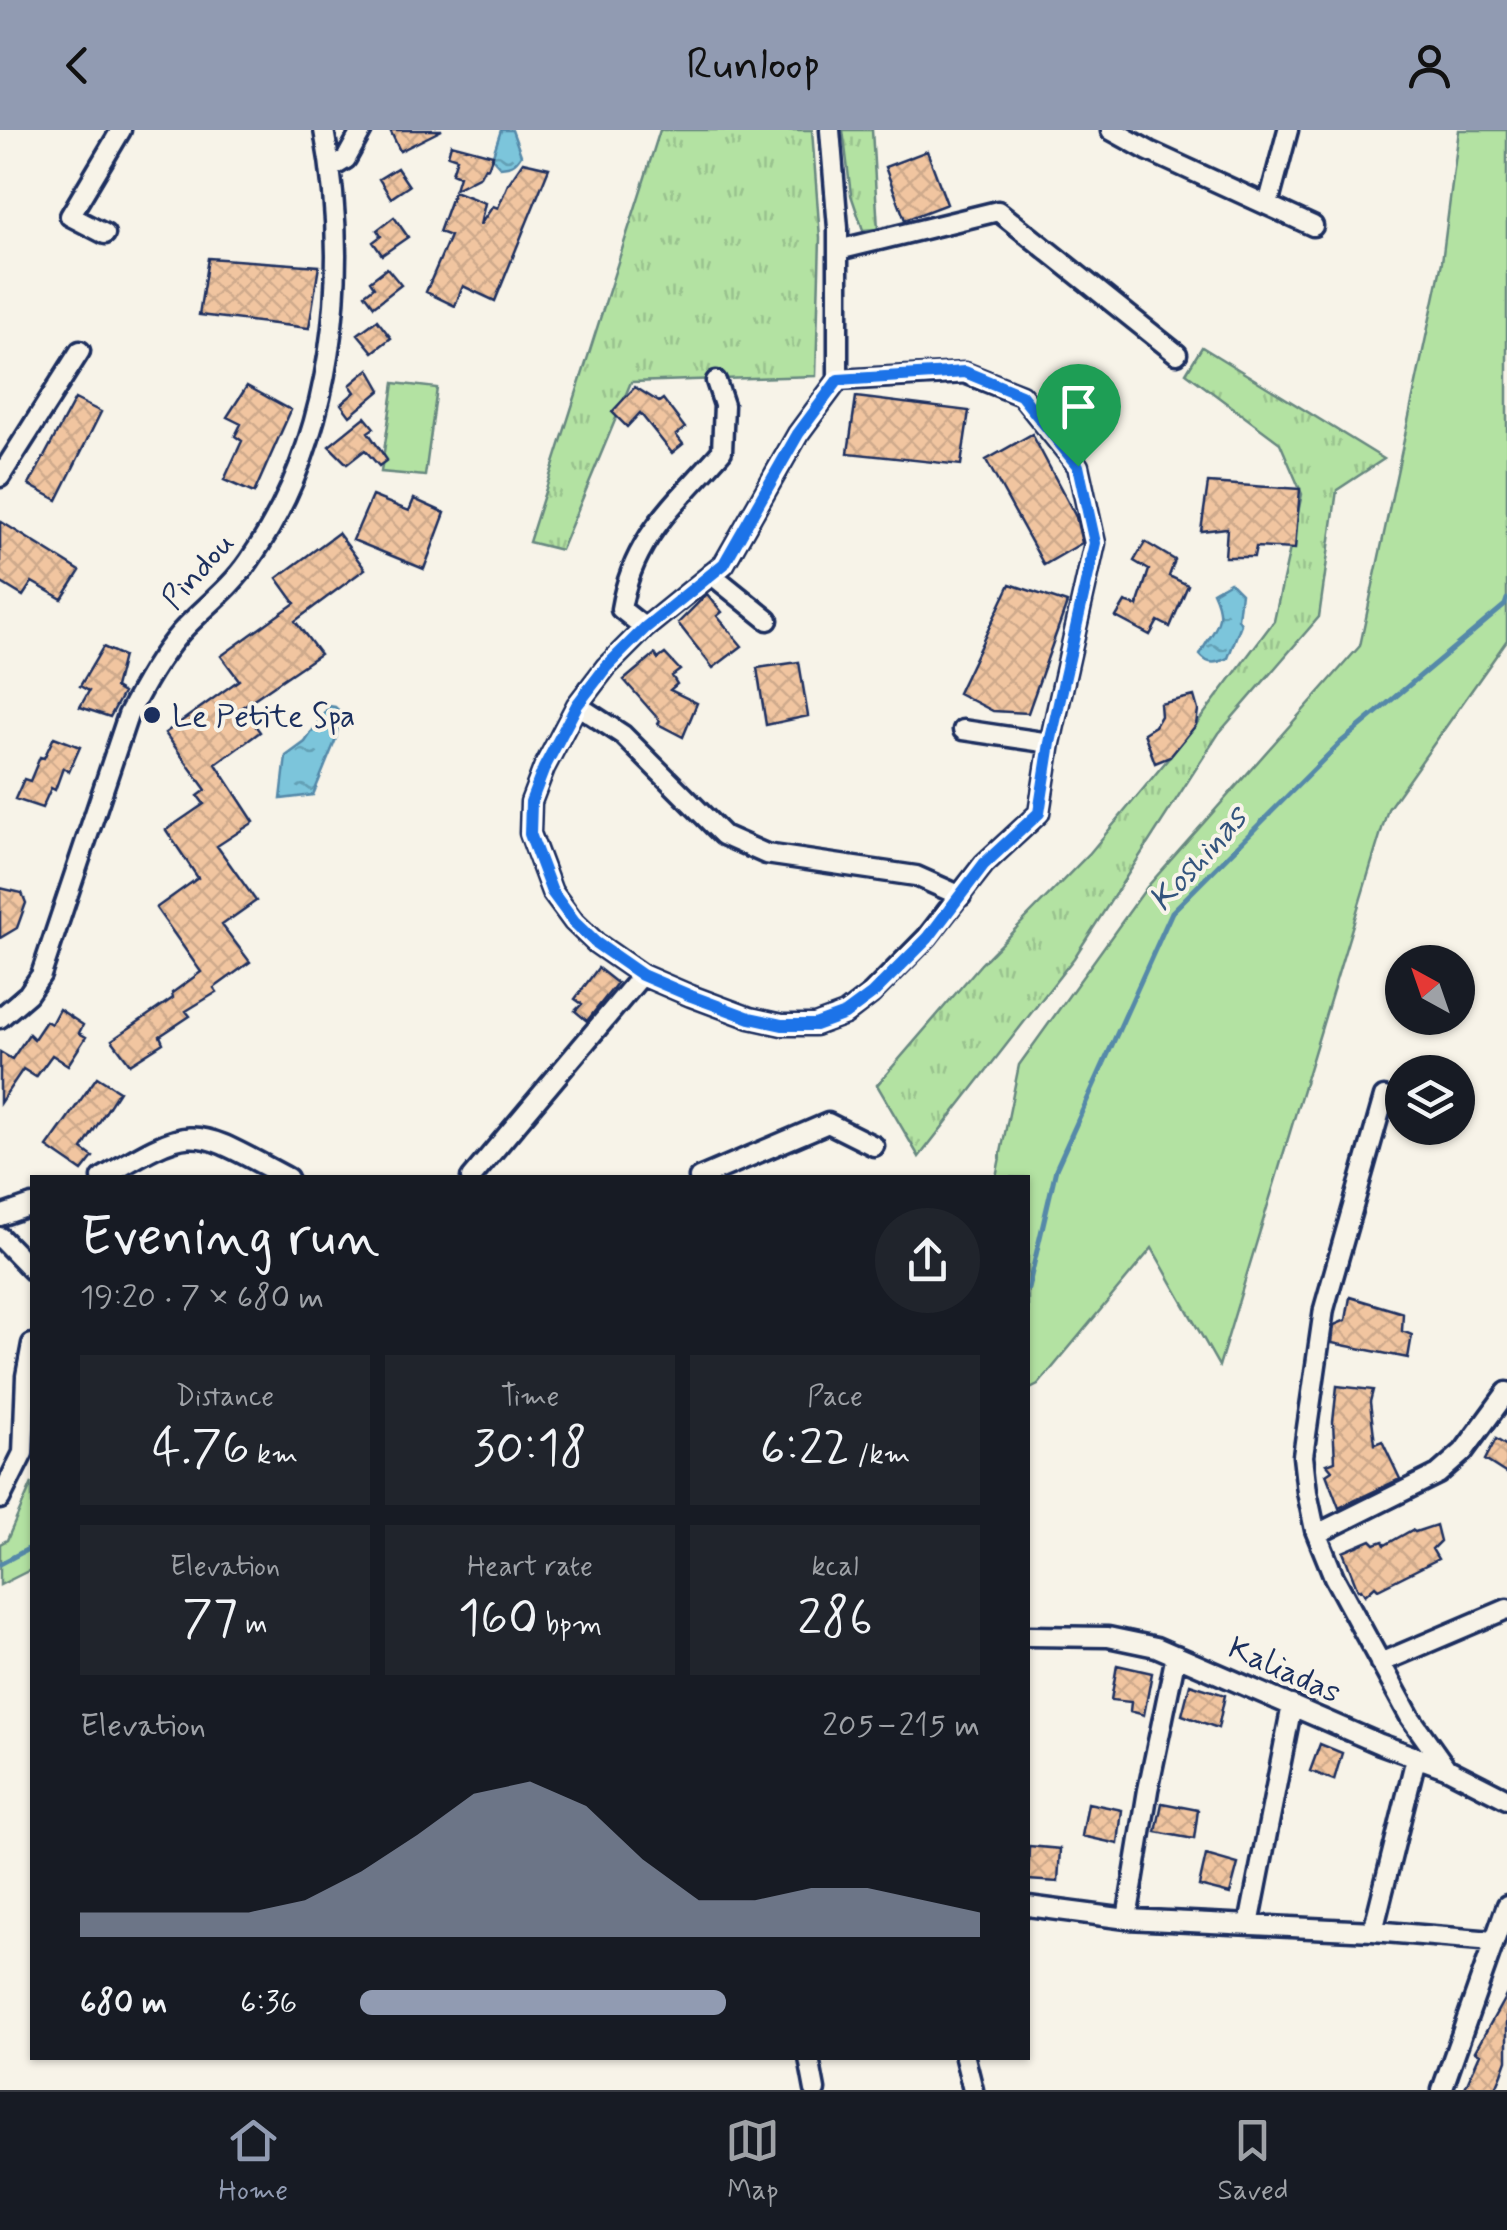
<!DOCTYPE html>
<meta charset="utf-8">
<style>
:root{--surface:#171b24;--page:#20242c;--text:#f1f3f6;--muted:#9ea1a6;--line:#363941;--accent:#919bb2}
body{margin:0;font-family:Mynerve,sans-serif;background:var(--page);color:var(--text);height:100vh;display:flex;flex-direction:column;font-size:38px;white-space:nowrap}
*{box-sizing:border-box;margin:0}
p{font-size:32px;color:var(--muted)}
.icon{flex:none;width:55px;height:55px;fill:none;stroke:currentColor;stroke-width:2;stroke-linecap:round;stroke-linejoin:round}
.map{position:relative;flex:1;overflow:hidden}
.side{position:absolute;left:30px;top:1045px;width:1000px;height:885px;display:flex;flex-direction:column;background:var(--surface);border-radius:0px;box-shadow:0 2px 8px #0004}
.side>*{flex:none}
.needle{width:65px;rotate:320deg}
.buttons{position:absolute;left:1385px;top:815px;display:grid;gap:20px}
.buttons a{display:grid;place-items:center;width:90px;height:90px;border-radius:50%;background:var(--surface);box-shadow:0 2px 8px #0004;font-size:50px}
.pin{position:absolute;display:grid;place-items:center;width:85px;height:85px;color:#fff;margin:-102px -42px;border-radius:50% 50% 50% 0;rotate:-45deg;box-shadow:0 0 10px #0007}
.pin .icon{rotate:45deg}
.round{display:grid;place-items:center;flex:none;width:105px;height:105px;border-radius:52px;background:var(--page)}
.headline{display:flex;align-items:center;justify-content:space-between;height:170px;padding:0 50px}
h1{font-size:55px;font-weight:600;line-height:75px}
.metrics{display:grid;grid-template-columns:repeat(3,1fr);gap:15px;height:170px;padding:10px 50px}
.metrics div{display:grid;align-content:center;border-radius:0px;background:var(--page);text-align:center}
.metrics b{font-size:50px;font-weight:600}
.metrics small{font-size:28px;font-weight:400}
.metrics p{font-size:28px}
.chart{height:280px;padding:20px 50px}
.chart p{display:flex;justify-content:space-between}
.chart svg{width:100%;height:180px;margin-top:10px;fill:var(--accent);opacity:.7}
ul{padding:0 50px;list-style:none;font-size:32px}
li{display:grid;grid-template-columns:160px 120px 1fr;align-items:center;height:75px}
li i{height:25px;border-radius:12px;background:var(--accent)}
header{display:flex;justify-content:space-between;align-items:center;height:130px;padding:0 50px;background:var(--accent);color:#111;font-size:45px;font-weight:600}
.tab-bar{display:flex;justify-content:space-around;align-items:center;height:140px;border-top:2px solid var(--line);background:var(--surface);font-size:28px;color:var(--muted)}
.tab-bar a{display:grid;justify-items:center;gap:5px}
.tab-bar .active{color:var(--accent)}
.map>svg:first-child{display:block}
</style>
<header><svg class="icon" aria-label="back" viewBox="0 0 24 24"><path d="M15 5l-7 7 7 7"/></svg>Runloop<svg class="icon" aria-label="person" viewBox="0 0 24 24"><circle cx="12" cy="8" r="4"/><path d="M4 21q1-7 8-7t8 7"/></svg></header>
<div class="map">
<svg width="1507" height="1960" viewBox="0 0 1507 1960">
<defs>
<pattern id="park-tufts" width="24" height="20" patternUnits="userSpaceOnUse" patternTransform="scale(2.5)"><rect width="24" height="20" fill="#b3e2a2"/><path d="M3 7l-1-3M5 7V3M7 7l1-3M15 17l-1-3M17 17v-4M19 17l1-3" fill="none" stroke="#99c28e"/></pattern>
<pattern id="water-ripples" width="26" height="14" patternUnits="userSpaceOnUse" patternTransform="scale(2.5)"><rect width="26" height="14" fill="#7bc5db"/><path d="M2 4q2-2 4 0t4 0M15 11q2-2 4 0t4 0" fill="none" stroke="#64a0b5"/></pattern>
<pattern id="building-cross-hatch" width="8" height="8" patternUnits="userSpaceOnUse" patternTransform="scale(2.5)"><rect width="8" height="8" fill="#f1c5a0"/><path d="M0 0l8 8M0 8l8-8" fill="none" stroke="#ceaa8c"/></pattern>
</defs>
<rect width="100%" height="100%" fill="#f7f3e8"/>
<filter id="ink" filterUnits="userSpaceOnUse"><feTurbulence type="fractalNoise" baseFrequency=".01" numOctaves="2"/><feDisplacementMap in="SourceGraphic" scale="20" xChannelSelector="R" yChannelSelector="G"/><feConvolveMatrix kernelMatrix="1 2 1 2 8 2 1 2 1" color-interpolation-filters="sRGB"/></filter>
<g filter="url(#ink)">
<path fill="#b3e2a2" stroke="#678880" stroke-width="2.5" d="M1459,0H1507V510L1388,679L1219,1236L1152,1118L1038,1255L1028,1260V1048L996,1047L1019,935L1147,757L1360,516L1442,132Z
M394,253L437,258L425,346L381,342Z
M32,1353V1439L0,1455V1414L7,1410Z"/>
<path fill="url(#park-tufts)" stroke="#678880" stroke-width="2.5" d="M660,0H812L820,108L816,246L631,252L561,420L529,412Z
M843,0H872L878,99L863,100L851,65Z
M1202,217L1384,329L1337,360L1319,487L1219,603L1074,828L919,1027L877,955L981,834L1089,724L1188,605L1274,491L1302,364L1280,313L1186,243Z"/>
<path fill="url(#water-ripples)" stroke="#5589a9" stroke-width="2.5" d="M501,0H512L521,25C515,35 511,36 500,37L492,28Z
M1230,452L1241,463L1238,489L1241,494L1228,528C1217,533 1209,536 1200,525C1213,497 1228,494 1213,462Z
M329,576L335,577L345,586L339,590L336,609L313,665L281,669L286,626L305,612Z"/>
<g fill="none" stroke-linecap="round" stroke-linejoin="round">
<path stroke="#5589a9" stroke-width="5" d="M1028,1159L1056,1039L1172,782L1340,613L1505,475L1507,469
M0,1434L32,1417"/>
</g>
<path fill="url(#building-cross-hatch)" stroke="#1b2f5e" stroke-width="2.5" d="M390,0H442L400,21Z
M451,14L493,25L488,38L485,37L480,46L455,59L459,46L452,43L457,28L448,25Z
M927,21L947,74L905,90L885,37Z
M523,32L549,38L495,171L463,156L455,176L426,162L450,106L439,102L454,61L485,73L480,95L493,76L498,78L508,54Z
M397,38L409,56L391,68L379,49Z
M394,87L408,107L382,125L373,112L381,106L377,100Z
M208,128L319,136L309,198L199,185Z
M387,138L401,155L374,176L365,164L374,157L370,151Z
M377,190L391,208L373,222L358,204Z
M369,239L381,260L350,286L341,274L355,262L350,255Z
M247,256L291,280L254,363L224,350L242,311L235,306L241,294L227,287Z
M635,257L659,272L663,269L685,298L676,305L683,314L672,323L640,283L627,297L612,282Z
M856,267L969,281L961,335L848,323Z
M75,269L101,282L57,370L29,355Z
M365,287L374,298L368,302L387,330L379,336L365,320L347,334L329,316Z
M1032,304L1076,387L1082,413L1044,435L986,330Z
M1208,353L1300,359L1295,419L1256,417L1254,427H1225L1227,398L1201,401Z
M372,366L409,381L414,369L445,383L424,439L353,410Z
M0,391L80,441L62,469L32,452L23,466L0,452Z
M338,403L365,439L295,491L320,524L242,577L260,602L216,634L254,692L217,716L256,771L222,795L250,832L214,858L217,862L186,881L190,886L160,906L163,913L130,934L112,910L173,868L172,863L201,842L156,778L198,748L166,700L204,674L198,666L206,660L165,603L239,550L221,526L295,473L277,448Z
M1145,412L1175,430L1169,446L1188,455L1170,497L1158,491L1150,505L1116,487L1125,472L1137,476L1149,440L1134,431Z
M1010,454L1067,473L1028,583L993,581L958,563Z
M707,464L722,482L717,486L742,516L713,538L678,493Z
M103,517L123,526L115,558L123,563L110,587L80,577L89,561L80,556Z
M655,524L658,529L665,524L680,540L672,546L677,554L670,560L697,573L683,607L658,594L660,591L624,550Z
M799,532L808,586L766,595L757,538Z
M1194,566L1198,580L1196,595L1170,627L1155,633L1144,603L1155,596L1161,586L1160,574Z
M54,607L80,617L69,642L63,638L55,660L51,658L42,678L15,669L24,649L30,651L40,627L44,628Z
M0,758L22,763L26,773L17,798L0,808Z
M598,838L617,853L587,891L575,881L582,874L575,869Z
M59,879L83,895L79,903L86,907L68,935L52,925L36,947L23,939L0,973V922L12,929L29,904L34,909L46,891L51,894Z
M97,947L119,961L82,1019L93,1027L82,1041L47,1017Z
M1350,1167L1403,1183L1402,1201L1412,1205L1408,1228L1332,1213L1334,1195L1346,1190Z
M1337,1256L1373,1260L1370,1272L1375,1314L1382,1311L1400,1349L1339,1378L1326,1344L1332,1340L1327,1334L1335,1331L1333,1292Z
M1496,1309L1507,1316V1344L1485,1330Z
M1436,1395L1440,1411L1432,1419L1438,1429L1378,1459L1375,1456L1365,1465L1361,1459L1358,1460L1343,1422L1371,1410L1375,1414L1383,1411L1385,1415L1412,1400L1415,1402Z
M1117,1535L1152,1543L1144,1585L1130,1581L1131,1572L1111,1570Z
M1190,1554L1225,1565L1218,1598L1182,1585Z
M1320,1614L1342,1623L1334,1650L1310,1641Z
M1088,1673L1122,1680L1118,1714L1082,1706Z
M1162,1673L1198,1680L1194,1709L1156,1702Z
M1029,1716L1060,1719L1058,1752L1028,1750Z
M1206,1725L1238,1734L1230,1764L1199,1756Z
M1507,1864V1930L1502,1944L1495,1960H1464L1480,1924L1475,1921Z"/>
<g fill="none" stroke-linecap="round" stroke-linejoin="round">
<defs>
<path id="minor" d="M830,0L838,98V250
M1111,0L1149,21L1313,96
M331,38L346,29L362,0
M1268,75L1288,0
M105,104L70,86L121,0
M838,120L998,81L1177,224
M965,243L1021,265L1078,336L1095,413L1050,613L1039,683L984,734L927,807L871,864L845,884L815,895H782L750,888L691,866L642,845L596,813L574,792L552,762L530,703L531,672L544,638L577,575L606,537L645,498L724,434L798,304L838,250Z
M0,347L80,221
M711,444L768,490
M645,498L621,479C633,407 676,374 722,321L724,275L716,251
M577,575L623,605L723,705L766,724L916,746L961,766
M963,600L1050,613
M0,888L28,864L41,845L128,585C143,556 159,527 181,502C203,478 230,459 249,431C334,310 351,142 324,0
M1384,967L1324,1179L1303,1326L1307,1362L1315,1400L1334,1447L1410,1587L1446,1638
M102,1048C197,991 192,997 288,1048
M471,1048L642,845
M699,1048L828,993L874,1016
M0,1086L32,1075
M0,1107L32,1140
M0,1369L23,1323L26,1246L32,1214
M1317,1404L1438,1344L1463,1322L1507,1262
M1028,1506L1108,1507L1156,1517L1380,1614L1446,1638L1507,1669
M1380,1533L1507,1479
M1028,1776L1127,1789L1373,1801L1493,1811
M1127,1789L1148,1660L1176,1525
M1249,1795L1292,1575
M1373,1801L1416,1628
M809,1928L815,1960
M965,1928L973,1960
M1442,1960L1507,1775"/>
</defs>
<use href="#minor" stroke="#1b2f5e" stroke-width="25"/>
<use href="#minor" stroke="#f7f3e8" stroke-width="18"/>
</g>
</g>
<g fill="none" stroke-linecap="round" stroke-linejoin="round" filter="url(#ink)">
<defs>
<path id="route" d="M965,242L1021,265L1078,336L1095,413L1050,613L1039,683L984,734L928,808L872,864L845,884L815,895H782L750,888L691,866L642,845L596,813L574,792L552,762L530,704L531,672L544,638L577,575L606,537L645,498L724,434L798,304L838,250Z"/>
</defs>
<use href="#route" stroke="#fff" stroke-width="20"/>
<use href="#route" stroke="#1a73e8" stroke-width="12"/>
</g>
<circle fill="#1b2f5e" stroke="#f7f3e8" stroke-width="4" cx="152" cy="585" r="10"/>
<g text-anchor="middle" stroke-width="8" stroke-linejoin="round" paint-order="stroke">
<g font-size="32" fill="#1b2f5e" stroke="#f7f3e8">
<text transform="translate(197 440) rotate(-48)" y="11">Pindou</text>
<text transform="translate(1285 1539) rotate(24)" y="11">Kaliadas</text>
</g>
<g font-size="32" fill="#1b2f5e" stroke="#f7f3e8" text-anchor="start">
<text x="172" y="596">Le Petite Spa</text>
</g>
<g font-size="35" font-style="italic" fill="#33547d" stroke="#f7f3e8">
<text transform="translate(1197 728) rotate(-48)" y="12">Koshinas</text>
</g>
</g>
</svg>
<div class="buttons">
<a><svg class="needle" viewBox="-14 -14 28 28"><path d="M0-13l5 13h-10z" fill="#e53935"/><path d="M0 13l5-13h-10z" fill="#9ea1a6"/></svg></a>
<a><svg class="icon" aria-label="layers" viewBox="0 0 24 24"><path d="M12 4l9 5-9 5-9-5zM3 14l9 5 9-5"/></svg></a>
</div>
<div class="pin" style="left:1078px;top:336px;background:#1e9e55"><svg class="icon" aria-label="arrive" viewBox="0 0 24 24"><path d="M6 21V4h12l-3 4 3 4H6"/></svg></div>
<section class="side">
<div class="headline"><div><h1>Evening run</h1><p>19:20 · 7 × 680 m</p></div><a class="round"><svg class="icon" aria-label="share" viewBox="0 0 24 24"><path d="M12 15V3M7 8l5-5 5 5M5 13v7h14v-7"/></svg></a></div>
<div class="metrics">
<div><p>Distance</p><b>4.76<small> km</small></b></div>
<div><p>Time</p><b>30:18</b></div>
<div><p>Pace</p><b>6:22<small> /km</small></b></div>
</div>
<div class="metrics">
<div><p>Elevation</p><b>77<small> m</small></b></div>
<div><p>Heart rate</p><b>160<small> bpm</small></b></div>
<div><p>kcal</p><b>286</b></div>
</div>
<div class="chart"><p><span>Elevation</span>205–215 m</p>
<svg viewBox="0 0 160 44" preserveAspectRatio="none"><path d="M0 44V38L10 38L20 38L30 38L40 35L50 28L60 19L70 9L80 6L90 12L100 25L110 35L120 35L130 32L140 32L150 35L160 38V44z"/></svg>
</div>
<ul>
<li><b>680 m</b>6:36<i style="width:59%"></i></li>
</ul>
</section>
</div>
<nav class="tab-bar">
<a class="active"><svg class="icon" aria-label="home" viewBox="0 0 24 24"><path d="M3 11l9-7 9 7M6 9v11h12V9"/></svg>Home</a>
<a><svg class="icon" aria-label="map" viewBox="0 0 24 24"><path d="M3 6l6-2 6 2 6-2v14l-6 2-6-2-6 2zM9 4v14M15 6v14"/></svg>Map</a>
<a><svg class="icon" aria-label="saved" viewBox="0 0 24 24"><path d="M7 4h10v16l-5-4-5 4z"/></svg>Saved</a>
</nav>
